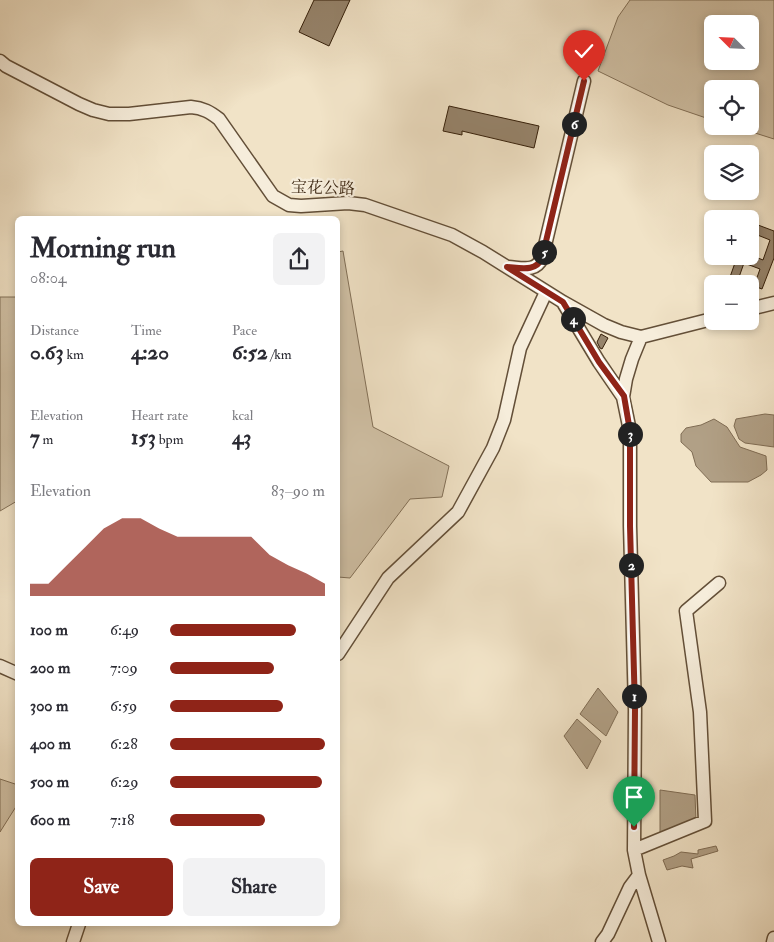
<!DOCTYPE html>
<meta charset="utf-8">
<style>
:root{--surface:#fff;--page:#f2f2f3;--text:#2b2b33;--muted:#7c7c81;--accent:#8f2418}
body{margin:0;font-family:"IM FELL Double Pica","Noto Serif SC",serif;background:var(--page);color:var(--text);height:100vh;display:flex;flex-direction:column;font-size:19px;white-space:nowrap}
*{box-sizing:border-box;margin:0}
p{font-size:16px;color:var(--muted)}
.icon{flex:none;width:28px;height:28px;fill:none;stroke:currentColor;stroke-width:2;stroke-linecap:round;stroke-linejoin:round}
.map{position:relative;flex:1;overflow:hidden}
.drawer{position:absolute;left:15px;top:216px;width:325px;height:710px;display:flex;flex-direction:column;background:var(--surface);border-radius:8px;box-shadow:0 2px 8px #0003}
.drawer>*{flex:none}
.needle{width:32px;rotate:294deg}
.tools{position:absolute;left:704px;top:15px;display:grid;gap:10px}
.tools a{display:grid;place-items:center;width:55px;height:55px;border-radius:8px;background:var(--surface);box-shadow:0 2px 8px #0003;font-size:25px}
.pin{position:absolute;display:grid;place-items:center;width:42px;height:42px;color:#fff;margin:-51px -21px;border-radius:50% 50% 50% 0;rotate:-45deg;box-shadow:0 0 5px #0007}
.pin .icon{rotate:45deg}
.km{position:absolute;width:25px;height:25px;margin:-12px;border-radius:50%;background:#222;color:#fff;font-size:14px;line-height:25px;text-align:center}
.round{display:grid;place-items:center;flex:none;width:52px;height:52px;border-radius:8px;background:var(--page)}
.summary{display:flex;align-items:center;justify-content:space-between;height:85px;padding:0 15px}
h1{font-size:28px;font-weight:700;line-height:38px}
.figures{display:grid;grid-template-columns:repeat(3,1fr);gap:8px;height:85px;padding:5px 15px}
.figures div{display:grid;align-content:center}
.figures b{font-size:21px;font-weight:700}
.figures small{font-size:14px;font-weight:400}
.figures p{font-size:14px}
.chart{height:140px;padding:10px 15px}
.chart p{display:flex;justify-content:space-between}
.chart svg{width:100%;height:90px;margin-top:5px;fill:var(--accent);opacity:.7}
.cta{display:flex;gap:10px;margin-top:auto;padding:10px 15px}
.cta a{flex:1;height:58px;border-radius:8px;background:var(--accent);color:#fff;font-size:20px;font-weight:700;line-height:58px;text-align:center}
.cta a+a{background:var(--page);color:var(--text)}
ul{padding:0 15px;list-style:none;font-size:16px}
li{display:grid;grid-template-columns:80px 60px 1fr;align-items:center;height:38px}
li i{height:12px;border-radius:6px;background:var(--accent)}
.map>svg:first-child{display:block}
</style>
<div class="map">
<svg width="774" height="942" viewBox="0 0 774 942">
<rect width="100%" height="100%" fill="#f1e3c7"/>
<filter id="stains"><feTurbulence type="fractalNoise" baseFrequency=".004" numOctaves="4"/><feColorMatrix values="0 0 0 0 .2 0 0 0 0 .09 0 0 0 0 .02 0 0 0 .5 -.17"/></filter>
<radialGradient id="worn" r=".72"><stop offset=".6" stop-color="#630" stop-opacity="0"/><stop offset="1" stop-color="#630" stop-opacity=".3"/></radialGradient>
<path fill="#d1c2a7" stroke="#827058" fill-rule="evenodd" d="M630,0H774V139L733,126H750V89H712V120L668,105L598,71L618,17ZM712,24H750V61H712Z
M343,251L373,427L449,466L442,497L410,499L350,578L338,577V252Z
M0,297H18L17,501L0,511Z
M0,779L18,785L17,805L0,832Z"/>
<path fill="#b1a086" stroke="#7f6c54" d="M765,414L774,415V447L745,443L739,439L734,426L736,419Z
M714,419L727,427L740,447L766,456L767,470L761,475L748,482H711L696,466L692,452L681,442V434L686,428L701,425Z
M598,688L618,712L606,736L580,714Z
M577,719L601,741L587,769L564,736Z
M660,790L695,795L696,821L660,833Z
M716,846L718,851L691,859L693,868L682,866L667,870L663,860L674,856L681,852L698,854V850Z"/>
<path fill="#96846c" stroke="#341e09" d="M314,0H350L329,46L299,32Z
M449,106L539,126L534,148L462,131V135L443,131Z
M750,222L774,231V258L762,289L754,286L760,269L744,263L738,280L730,277L736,260L727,256H753L763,260L770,240L750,232Z
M601,334L608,338L602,349L600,348L597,342Z"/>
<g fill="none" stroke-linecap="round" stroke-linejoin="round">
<defs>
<path id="minor" d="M0,61L6,66L79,104L93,110L109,114H129L191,107C203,108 210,112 219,119L273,196L289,205L301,206L348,203L365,205L452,235L483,252L563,302L604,325L621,332L641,337L712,319
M509,267C523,268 536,272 542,258L584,81
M564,304L599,362L623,397
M750,309L774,303
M641,337L632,359L626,379L623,397L630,431V526L635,710L634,850L639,875L659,942
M338,654L388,578L458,512L493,448L504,420L520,348L546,292
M0,666L18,674
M634,850L705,821L700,712L686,611L719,583
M73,942L79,924
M602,942L608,934L630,887L639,875
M773,942L774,938"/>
</defs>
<use href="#minor" stroke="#634f38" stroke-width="15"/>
<use href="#minor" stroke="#f6eddb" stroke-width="12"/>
</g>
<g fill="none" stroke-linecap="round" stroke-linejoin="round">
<defs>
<path id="route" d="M584,81L542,258C536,272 521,268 507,267L563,302L599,362L624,396L630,431V526L635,710L634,827"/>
</defs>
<use href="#route" stroke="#fff" stroke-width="10"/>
<use href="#route" stroke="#8f2418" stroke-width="6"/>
</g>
<g text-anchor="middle" stroke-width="4.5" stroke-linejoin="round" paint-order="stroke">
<g font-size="16" fill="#341e09" stroke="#f6eddb">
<text transform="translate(323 187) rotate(2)" y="6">宝花公路</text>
</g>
</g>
<rect width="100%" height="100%" filter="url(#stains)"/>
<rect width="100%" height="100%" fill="url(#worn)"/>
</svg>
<div class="tools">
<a><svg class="needle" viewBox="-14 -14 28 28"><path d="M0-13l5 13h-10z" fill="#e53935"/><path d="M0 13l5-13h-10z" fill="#7c7c81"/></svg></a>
<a><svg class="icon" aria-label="locate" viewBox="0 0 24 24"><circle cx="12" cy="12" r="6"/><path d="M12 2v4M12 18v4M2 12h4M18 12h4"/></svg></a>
<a><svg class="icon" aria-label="layers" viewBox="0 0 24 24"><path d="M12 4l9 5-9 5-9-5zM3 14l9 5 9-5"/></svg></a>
<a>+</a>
<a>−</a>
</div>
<div class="pin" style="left:634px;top:827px;background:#1e9e55"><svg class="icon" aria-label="arrive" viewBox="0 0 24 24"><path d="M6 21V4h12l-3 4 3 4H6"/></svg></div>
<div class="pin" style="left:584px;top:81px;background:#d93025"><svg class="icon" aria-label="check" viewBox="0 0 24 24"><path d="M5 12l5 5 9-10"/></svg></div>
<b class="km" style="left:634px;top:696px">1</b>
<b class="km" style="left:631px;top:565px">2</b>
<b class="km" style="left:630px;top:434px">3</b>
<b class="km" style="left:573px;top:319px">4</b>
<b class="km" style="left:544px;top:252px">5</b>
<b class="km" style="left:574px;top:124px">6</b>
<section class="drawer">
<div class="summary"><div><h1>Morning run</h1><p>08:04</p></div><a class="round"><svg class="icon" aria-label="share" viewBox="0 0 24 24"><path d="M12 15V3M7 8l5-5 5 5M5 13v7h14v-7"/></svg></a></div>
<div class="figures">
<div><p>Distance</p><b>0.63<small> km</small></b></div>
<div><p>Time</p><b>4:20</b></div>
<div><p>Pace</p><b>6:52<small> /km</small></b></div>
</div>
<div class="figures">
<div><p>Elevation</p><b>7<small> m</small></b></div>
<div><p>Heart rate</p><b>153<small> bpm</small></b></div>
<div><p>kcal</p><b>43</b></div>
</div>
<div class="chart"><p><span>Elevation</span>83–90 m</p>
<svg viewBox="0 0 160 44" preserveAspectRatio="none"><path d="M0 44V38L10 38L20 29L30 20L40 11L50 6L60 6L70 11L80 15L90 15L100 15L110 15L120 15L130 24L140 29L150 33L160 38V44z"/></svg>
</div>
<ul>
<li><b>100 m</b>6:49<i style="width:81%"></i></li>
<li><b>200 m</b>7:09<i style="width:67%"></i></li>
<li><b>300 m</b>6:59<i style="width:73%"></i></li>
<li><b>400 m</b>6:28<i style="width:100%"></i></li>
<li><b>500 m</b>6:29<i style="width:98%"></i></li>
<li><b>600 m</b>7:18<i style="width:61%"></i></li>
</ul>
<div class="cta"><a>Save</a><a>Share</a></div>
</section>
</div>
